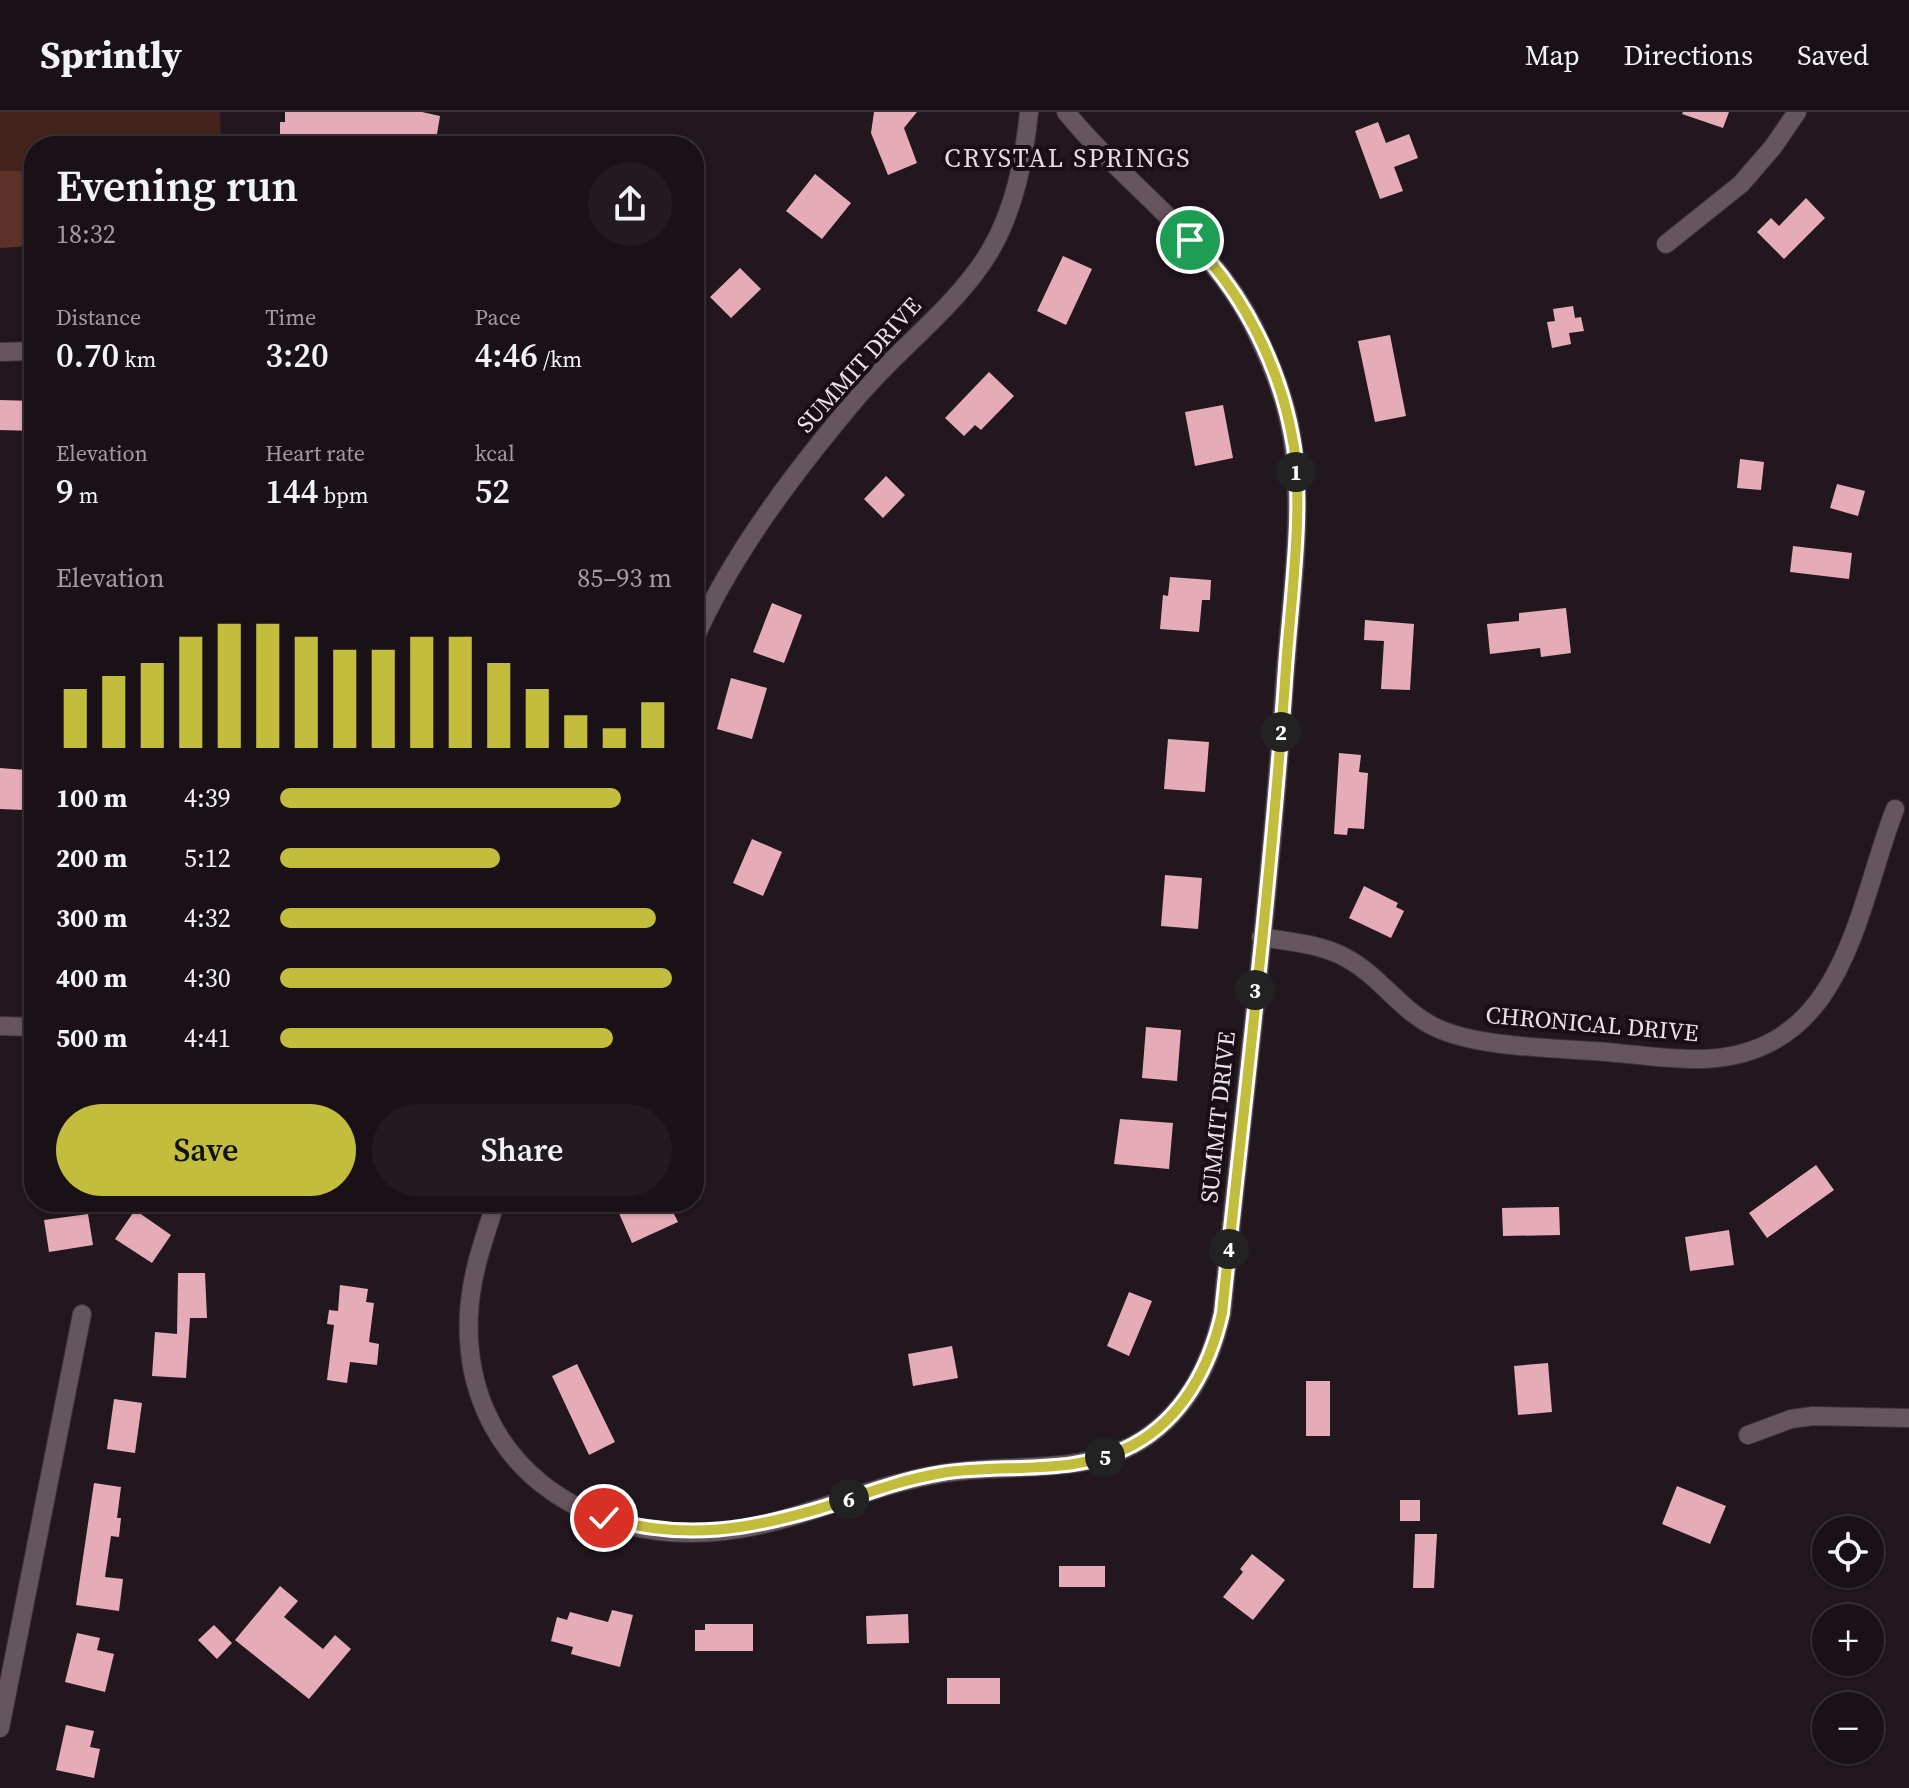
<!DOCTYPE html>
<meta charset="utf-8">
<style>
:root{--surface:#1a1117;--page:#231a20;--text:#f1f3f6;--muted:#9f9da1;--line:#383136;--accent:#c3bd3e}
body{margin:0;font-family:"Source Serif 4",serif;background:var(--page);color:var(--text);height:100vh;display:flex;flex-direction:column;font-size:30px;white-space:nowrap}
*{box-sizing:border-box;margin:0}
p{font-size:26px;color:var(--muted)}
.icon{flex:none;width:44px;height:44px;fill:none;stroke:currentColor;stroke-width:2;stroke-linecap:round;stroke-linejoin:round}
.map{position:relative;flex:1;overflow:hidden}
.drawer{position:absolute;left:24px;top:24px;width:680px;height:1076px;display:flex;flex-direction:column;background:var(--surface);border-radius:32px;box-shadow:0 2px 6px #0004,0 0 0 2px var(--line)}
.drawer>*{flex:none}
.tools{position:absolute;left:1812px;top:1404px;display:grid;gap:16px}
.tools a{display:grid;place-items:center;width:72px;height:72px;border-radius:50%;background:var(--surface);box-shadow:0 2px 6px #0004,0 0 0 2px var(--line);font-size:40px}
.pin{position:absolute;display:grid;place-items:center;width:68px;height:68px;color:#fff;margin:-34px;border:4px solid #fff;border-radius:50%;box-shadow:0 2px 8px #0007}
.km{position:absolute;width:40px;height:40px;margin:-20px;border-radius:50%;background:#222;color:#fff;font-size:22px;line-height:40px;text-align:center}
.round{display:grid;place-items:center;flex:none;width:84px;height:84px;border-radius:42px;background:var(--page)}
.headline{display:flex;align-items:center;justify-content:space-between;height:136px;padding:0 32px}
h1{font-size:44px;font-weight:600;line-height:60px}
.figures{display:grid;grid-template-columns:repeat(3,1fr);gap:12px;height:136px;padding:8px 32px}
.figures div{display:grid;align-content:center}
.figures b{font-size:34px;font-weight:600}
.figures small{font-size:22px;font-weight:400}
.figures p{font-size:22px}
.chart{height:224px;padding:16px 32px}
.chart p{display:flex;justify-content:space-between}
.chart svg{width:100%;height:144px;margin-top:8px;stroke:var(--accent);stroke-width:6}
.button{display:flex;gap:16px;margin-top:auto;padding:16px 32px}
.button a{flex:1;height:92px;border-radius:48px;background:var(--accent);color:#111;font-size:32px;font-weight:600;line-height:92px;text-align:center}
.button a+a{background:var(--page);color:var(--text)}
ul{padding:0 32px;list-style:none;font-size:26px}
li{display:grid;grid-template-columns:128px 96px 1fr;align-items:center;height:60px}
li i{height:20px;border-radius:10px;background:var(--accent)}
header{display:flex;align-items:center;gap:48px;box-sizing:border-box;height:112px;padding:0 40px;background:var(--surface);border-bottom:2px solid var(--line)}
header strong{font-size:38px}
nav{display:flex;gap:44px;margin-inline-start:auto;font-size:28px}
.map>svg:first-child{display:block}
</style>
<header>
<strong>Sprintly</strong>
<nav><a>Map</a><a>Directions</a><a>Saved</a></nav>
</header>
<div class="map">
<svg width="1909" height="1676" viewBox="0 0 1909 1676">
<rect width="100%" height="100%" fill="#23171f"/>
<path fill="#44231d" d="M0,0H220L221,34H34V58L0,59Z"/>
<path fill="#5d3028" d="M34,58V134L0,136V59Z"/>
<path fill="#e5acb7" d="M285,0H422L440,4L437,22L464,34H297L286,32L285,25H280V10H285Z
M874,0H917L904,16L917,51L888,63L871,21Z
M1683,0H1729L1723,16L1682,2Z
M1378,10L1386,31L1409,22L1418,46L1394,55L1403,79L1380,87L1355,19Z
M815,62L851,91L822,127L786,99Z
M1806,86L1825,106L1784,147L1757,120L1771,106L1779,114Z
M1063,144L1092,157L1066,213L1037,199Z
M740,156L761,177L731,206L710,185Z
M1573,194L1575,206L1581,205L1584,219L1569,221L1571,232L1552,236L1547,210L1555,209L1553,197Z
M1390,223L1406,304L1375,310L1358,229Z
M989,260L1014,284L981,318L975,313L964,324L945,306Z
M0,288L34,289V319L0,318Z
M1223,293L1233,346L1195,354L1185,300Z
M1740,347L1764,350L1761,378L1737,376Z
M886,364L905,383L883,406L864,387Z
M1837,372L1865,379L1858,404L1830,396Z
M1793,434L1852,441L1849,467L1790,460Z
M1170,465L1211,468L1210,488H1202L1199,520L1160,517L1163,483L1168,484Z
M772,491L802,503L784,551L753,540Z
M1566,496L1571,541L1541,545L1540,536L1490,542L1487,512L1519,509V501Z
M1365,508L1414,512L1410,578L1381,577L1384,529L1364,528Z
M731,566L767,576L752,627L717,617Z
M1168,627L1209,630L1205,680L1164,677Z
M1339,641L1361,643L1359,660L1368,661L1364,717L1348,716L1347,723L1334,722Z
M0,656L26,658L24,698L0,697Z
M752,727L782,740L763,784L733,771Z
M1165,763L1202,766L1198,817L1161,814Z
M1364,774L1398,791L1396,795L1404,799L1391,826L1349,806Z
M1146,915L1181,918L1177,969L1142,966Z
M1120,1007L1173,1011L1169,1057L1114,1052Z
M1816,1053L1834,1078L1767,1126L1749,1101Z
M638,1090H668L678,1110L632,1131L618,1099Z
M1559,1095L1560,1123L1503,1124L1502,1096Z
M135,1098L171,1123L152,1151L115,1127Z
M88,1102L93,1133L49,1140L44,1108Z
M1729,1118L1734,1153L1690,1159L1685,1125Z
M178,1161H205L207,1206H190L186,1266L152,1264L155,1220L177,1222Z
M340,1173L368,1177L366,1190L374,1191L369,1230L379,1232L377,1253L350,1250L347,1271L327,1268L334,1213L327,1212L329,1198L338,1199Z
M1129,1180L1152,1189L1129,1244L1107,1234Z
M952,1234L958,1266L913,1274L908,1242Z
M1548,1251L1552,1300L1518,1303L1514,1254Z
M577,1252L615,1330L589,1343L552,1264Z
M1306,1269H1330V1324H1306Z
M114,1287L142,1291L135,1341L107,1337Z
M94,1371L121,1375L117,1406H121L119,1425L111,1424L105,1465L123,1467L119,1499L76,1493Z
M1677,1374L1726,1394L1710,1432L1662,1412Z
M1400,1388H1420V1409H1400Z
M1415,1422H1437L1434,1476H1413Z
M1252,1442L1285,1468L1253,1508L1223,1485L1243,1460L1240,1457Z
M1059,1454H1105V1475H1059Z
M280,1474L298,1489L284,1505L323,1537L335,1523L351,1537L309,1587L235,1528Z
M612,1498L633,1503L620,1555L571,1542L573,1535L551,1529L557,1505L567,1508L570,1500L608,1510Z
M908,1502L909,1531L867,1532L866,1504Z
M705,1512H753V1539H695V1518H705Z
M214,1513L232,1531L217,1547L198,1528Z
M77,1521L100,1526L97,1538L114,1542L105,1580L65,1570Z
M947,1566H1000V1592H947Z
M66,1613L94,1619L90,1635L100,1637L94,1666L56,1658Z"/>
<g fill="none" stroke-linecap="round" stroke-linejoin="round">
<defs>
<path id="street" d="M1666,132L1741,72L1773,35L1797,0
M0,240L34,239
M694,528C732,441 799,354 860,282C901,234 957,194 990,139C1015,96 1024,48 1029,0
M1261,825C1291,830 1322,832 1348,847C1382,866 1403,902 1439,917C1482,936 1560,936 1607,940C1639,943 1672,948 1704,947C1845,941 1856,798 1895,697
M0,914L34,915
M496,1090C484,1126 471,1163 469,1201C461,1349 585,1435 724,1419C798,1411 866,1374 939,1362C1008,1349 1083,1367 1145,1326C1188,1297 1211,1250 1222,1201C1243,994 1270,786 1284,579C1289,501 1303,418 1294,340C1290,302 1275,259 1258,224C1217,133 1128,76 1066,0
M1748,1323L1791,1307L1813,1304L1909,1306
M0,1616L82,1202"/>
</defs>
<use href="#street" stroke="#3d343a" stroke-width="20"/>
<use href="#street" stroke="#65555f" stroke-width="18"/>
</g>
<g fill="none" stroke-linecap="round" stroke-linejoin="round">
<defs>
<path id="route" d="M604,1406C686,1429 751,1418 831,1393C867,1381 904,1367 942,1361C1005,1351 1075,1365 1133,1333C1183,1306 1210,1254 1222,1201C1244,991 1270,781 1285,570C1289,500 1304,404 1294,335C1282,259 1245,182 1190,128"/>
</defs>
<use href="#route" stroke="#fff" stroke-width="16"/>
<use href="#route" stroke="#c3bd3e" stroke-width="10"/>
</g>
<g text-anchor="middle" stroke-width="8" stroke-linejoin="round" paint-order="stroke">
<g font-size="24" fill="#eae1e7" stroke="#1a0e16">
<text transform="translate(859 253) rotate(-48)" y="8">SUMMIT DRIVE</text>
<text transform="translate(1592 912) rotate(5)" y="8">CHRONICAL DRIVE</text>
<text transform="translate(1218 1005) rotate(-84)" y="8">SUMMIT DRIVE</text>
</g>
<g font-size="26" letter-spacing="2" fill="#ebd9e4" stroke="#1a0e16">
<text x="1068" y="55">CRYSTAL SPRINGS</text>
</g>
</g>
</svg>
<div class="tools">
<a><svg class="icon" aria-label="locate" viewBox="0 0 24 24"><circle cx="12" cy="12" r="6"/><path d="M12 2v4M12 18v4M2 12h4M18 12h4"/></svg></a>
<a>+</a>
<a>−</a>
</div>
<div class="pin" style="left:1190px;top:128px;background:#1e9e55"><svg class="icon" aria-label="arrive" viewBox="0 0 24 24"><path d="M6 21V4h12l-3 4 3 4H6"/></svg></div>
<div class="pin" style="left:604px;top:1406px;background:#d93025"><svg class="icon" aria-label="check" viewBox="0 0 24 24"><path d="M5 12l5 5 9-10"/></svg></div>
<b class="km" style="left:1296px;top:360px">1</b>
<b class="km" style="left:1281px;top:620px">2</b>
<b class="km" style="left:1255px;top:878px">3</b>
<b class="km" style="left:1229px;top:1137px">4</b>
<b class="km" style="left:1105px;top:1345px">5</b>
<b class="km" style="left:849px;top:1387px">6</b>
<section class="drawer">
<div class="headline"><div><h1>Evening run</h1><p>18:32</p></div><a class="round"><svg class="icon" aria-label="share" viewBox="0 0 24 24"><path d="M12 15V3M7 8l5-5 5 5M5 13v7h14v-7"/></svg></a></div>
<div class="figures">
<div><p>Distance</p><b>0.70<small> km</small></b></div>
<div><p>Time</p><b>3:20</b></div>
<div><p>Pace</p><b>4:46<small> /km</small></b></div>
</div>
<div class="figures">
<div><p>Elevation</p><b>9<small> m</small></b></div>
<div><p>Heart rate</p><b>144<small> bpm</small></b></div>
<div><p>kcal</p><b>52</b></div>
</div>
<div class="chart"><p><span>Elevation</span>85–93 m</p>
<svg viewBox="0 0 160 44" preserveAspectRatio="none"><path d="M5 44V26M15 44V22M25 44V18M35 44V10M45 44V6M55 44V6M65 44V10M75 44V14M85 44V14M95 44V10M105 44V10M115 44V18M125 44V26M135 44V34M145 44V38M155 44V30"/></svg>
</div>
<ul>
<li><b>100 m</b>4:39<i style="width:87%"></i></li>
<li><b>200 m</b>5:12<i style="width:56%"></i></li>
<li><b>300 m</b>4:32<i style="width:96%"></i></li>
<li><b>400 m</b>4:30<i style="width:100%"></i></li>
<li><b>500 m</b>4:41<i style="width:85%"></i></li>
</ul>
<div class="button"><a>Save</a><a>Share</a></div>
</section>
</div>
